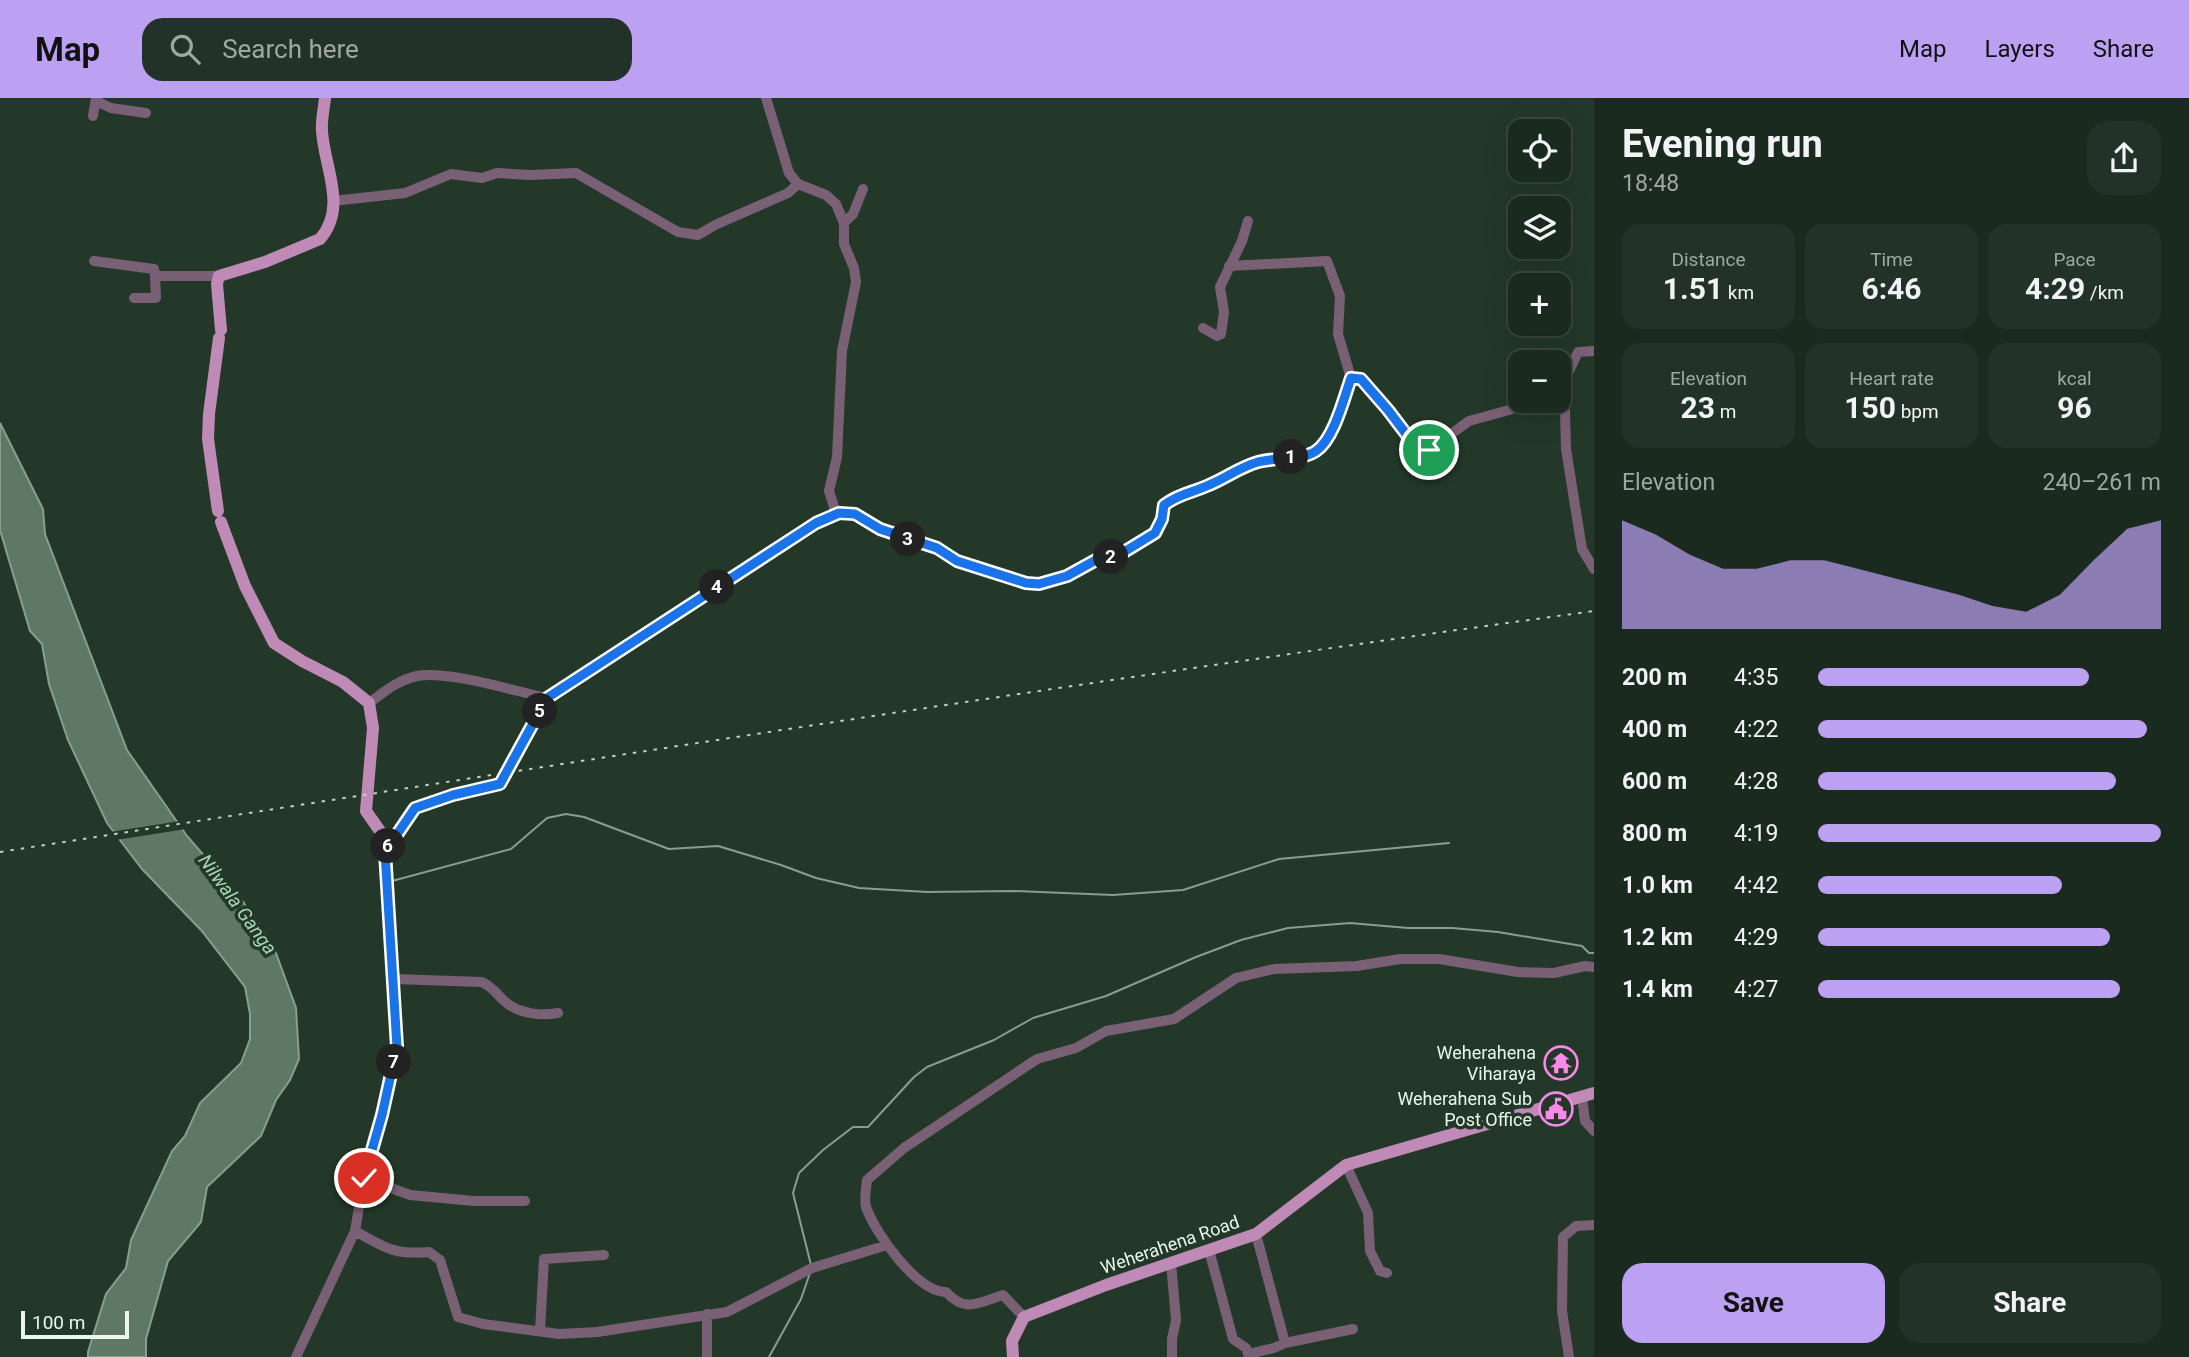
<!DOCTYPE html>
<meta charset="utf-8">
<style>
:root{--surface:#1a2a1f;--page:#233228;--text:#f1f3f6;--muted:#9fa7a4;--line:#38463d;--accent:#bca0f2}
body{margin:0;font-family:Roboto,sans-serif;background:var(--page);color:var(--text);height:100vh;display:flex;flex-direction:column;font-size:26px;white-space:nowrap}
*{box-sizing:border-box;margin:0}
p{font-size:23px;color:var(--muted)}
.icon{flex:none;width:38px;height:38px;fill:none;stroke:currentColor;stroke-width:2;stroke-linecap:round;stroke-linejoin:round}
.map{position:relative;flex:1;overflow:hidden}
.sheet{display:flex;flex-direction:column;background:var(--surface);width:595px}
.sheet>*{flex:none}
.tools{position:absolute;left:1508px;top:21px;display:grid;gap:14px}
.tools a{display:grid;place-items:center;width:63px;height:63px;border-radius:14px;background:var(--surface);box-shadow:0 7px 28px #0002,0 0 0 2px var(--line);font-size:35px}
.scale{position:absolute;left:21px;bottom:18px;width:108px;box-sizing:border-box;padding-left:7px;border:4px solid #e9f7ec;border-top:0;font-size:19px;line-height:24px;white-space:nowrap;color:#e9f7ec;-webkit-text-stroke:5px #233829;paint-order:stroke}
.pin{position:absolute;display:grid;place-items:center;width:60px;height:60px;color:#fff;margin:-30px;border:4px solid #fff;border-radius:50%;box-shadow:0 2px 7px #0007}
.km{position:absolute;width:35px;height:35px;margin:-18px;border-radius:50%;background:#222;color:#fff;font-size:19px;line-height:35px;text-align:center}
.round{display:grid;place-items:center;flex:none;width:74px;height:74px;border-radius:21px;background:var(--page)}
.summary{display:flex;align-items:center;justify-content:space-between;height:119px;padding:0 28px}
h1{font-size:38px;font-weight:700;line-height:52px}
.metrics{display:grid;grid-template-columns:repeat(3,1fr);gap:10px;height:119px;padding:7px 28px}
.metrics div{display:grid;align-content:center;border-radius:18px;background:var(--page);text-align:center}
.metrics b{font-size:30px;font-weight:700}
.metrics small{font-size:19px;font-weight:400}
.metrics p{font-size:19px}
.chart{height:196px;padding:14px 28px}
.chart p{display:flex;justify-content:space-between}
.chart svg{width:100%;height:126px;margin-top:7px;fill:var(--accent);opacity:.7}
.primary-button{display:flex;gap:14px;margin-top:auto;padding:14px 28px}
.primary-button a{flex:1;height:80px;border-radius:21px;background:var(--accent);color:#111;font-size:28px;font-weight:700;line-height:80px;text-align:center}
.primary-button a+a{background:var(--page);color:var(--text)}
ul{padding:0 28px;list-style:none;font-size:23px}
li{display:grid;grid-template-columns:112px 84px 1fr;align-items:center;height:52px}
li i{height:18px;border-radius:9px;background:var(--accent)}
header{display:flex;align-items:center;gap:42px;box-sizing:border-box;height:98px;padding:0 35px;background:var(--accent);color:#111}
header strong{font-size:33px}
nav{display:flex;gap:38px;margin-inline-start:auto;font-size:24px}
.search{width:490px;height:63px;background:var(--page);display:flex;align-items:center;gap:18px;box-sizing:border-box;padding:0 24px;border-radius:21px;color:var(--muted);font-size:26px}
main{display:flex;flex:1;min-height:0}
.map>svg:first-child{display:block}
</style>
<header>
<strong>Map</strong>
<div class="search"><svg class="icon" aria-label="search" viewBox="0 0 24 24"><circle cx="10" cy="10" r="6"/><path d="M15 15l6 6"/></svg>Search here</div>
<nav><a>Map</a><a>Layers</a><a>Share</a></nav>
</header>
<main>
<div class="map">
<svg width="1594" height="1259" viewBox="0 0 1594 1259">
<rect width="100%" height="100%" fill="#233829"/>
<path fill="#5e7865" stroke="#889e8e" stroke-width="2" d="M0,325L43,411L45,436L127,652L187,738L239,798L273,847L296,910L299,961L290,982L276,1002L261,1038L207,1089L201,1124L168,1163L146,1241V1259H88V1254L106,1196L126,1170L131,1142L172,1053L185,1038L200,1005L241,965L250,941V916L245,889L201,832L142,771L107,725L68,642L49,586L42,546L30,533L0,432Z"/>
<path fill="#233829" d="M180,723L186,731L116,742L110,734Z"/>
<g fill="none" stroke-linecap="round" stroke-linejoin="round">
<path stroke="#889e8e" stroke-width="2" d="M392,783L511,751L547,720L566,716L584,719L669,751L718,748L781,767L816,780L859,790L927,794L1013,793L1113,797L1183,792L1279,761L1449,745
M811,1167L793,1095L799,1075L823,1052L853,1029H868L914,979L927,969L994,942L1033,920L1106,898L1196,859L1241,842L1288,830L1350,825L1408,830H1452L1498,834L1582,848L1589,855H1594
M769,1259L801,1201L810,1175"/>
<path stroke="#7a6075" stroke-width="10" d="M766,0L789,75L798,86L826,97L836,106L844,125V146L854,170L856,184L842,253L837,359L829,393L834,409L839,415
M96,3L111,10L146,15
M93,18L96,0
M333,103L405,95L451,76L482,80L497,75L531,77L576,75L678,134L698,137L715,127L788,95L798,86
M844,125L853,116L863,91
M94,163L154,171L155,178
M1229,168L1327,163L1340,198L1338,236L1351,280
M134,200H156L155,178H219
M1203,230L1217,238L1221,236L1224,214L1220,189L1242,143L1248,123
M1351,280L1361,281L1388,312L1413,345L1429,352L1469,323L1509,312L1526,303
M1564,284L1560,295L1565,312L1566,351L1582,451L1594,471
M1560,286L1564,284L1578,254L1594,253
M369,605C384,594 398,582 417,578C447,572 514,593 547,600
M394,881L482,884C496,891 497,898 508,906C521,916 542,918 558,915
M1582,999L1585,1023L1594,1033
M1346,1067L1368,1115L1370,1153L1380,1173L1387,1175
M364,1080L410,1097L474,1103H525
M355,1133C386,1150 393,1157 429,1154L440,1162L458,1219L483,1226L559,1236L597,1234L727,1214L812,1170L887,1147
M1256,1136L1285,1245
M1209,1152L1233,1241L1246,1250L1248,1256L1274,1250L1285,1245L1353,1231
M1171,1165L1176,1222L1172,1241V1259
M707,1216V1259
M1024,1219L1003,1197C978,1205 965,1215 946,1194C917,1194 875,1135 866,1109C864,1102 866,1091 867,1082L904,1050L1037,961L1076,950L1106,933L1174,921L1236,880L1274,871L1357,868L1400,861H1439L1518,874L1554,875L1585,868L1594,869
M540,1233L544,1161L604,1157
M296,1259L355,1133L364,1080L382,1017L397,949L385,753L415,710L453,697L500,686L547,600L816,425L839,415L854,416L880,431L937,450L957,463L1026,485L1039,486L1067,478L1096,462L1119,457L1155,435L1162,421L1164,407C1179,396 1193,394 1209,387C1225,380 1240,369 1258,364C1275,359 1301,363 1316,353C1334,341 1344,300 1351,280
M1569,1259L1562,1213L1563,1139L1576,1128L1594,1127"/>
<path stroke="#bf8bb6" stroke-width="12" d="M221,232L217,186L219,178L265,164L320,141C348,109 324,69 322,33C321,23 324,11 325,0
M218,413L208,341L209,316L219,240
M221,424L245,488L274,545L302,563L343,584L369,605L373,630L366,713L389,746
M1013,1259L1012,1243L1024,1219L1106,1187L1256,1136L1346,1067L1594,995"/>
<path stroke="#c0d0c4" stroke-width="2" stroke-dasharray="3.5 7" stroke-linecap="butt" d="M0,754C531,671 1062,586 1594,513"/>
</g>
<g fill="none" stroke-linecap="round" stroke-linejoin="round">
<defs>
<path id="route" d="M364,1080L382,1017L397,949L385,754L415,710L453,697L500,686L547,600L816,425L839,415L855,416L880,431L937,450L957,463L1026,485L1039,486L1067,478L1096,462L1119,457L1155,435L1162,421L1164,407C1180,395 1192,395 1209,387C1226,380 1240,369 1258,364C1275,359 1301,363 1316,353C1334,341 1344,300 1351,280L1361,281L1388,312L1413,345L1429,352"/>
</defs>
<use href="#route" stroke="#fff" stroke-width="14"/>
<use href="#route" stroke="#1a73e8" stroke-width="9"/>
</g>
<defs>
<symbol id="temple-ring" viewBox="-11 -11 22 22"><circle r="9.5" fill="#233829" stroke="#f988e9" stroke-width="1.5"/><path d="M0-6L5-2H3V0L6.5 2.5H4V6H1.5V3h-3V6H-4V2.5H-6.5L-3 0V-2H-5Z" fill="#f988e9"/></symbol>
<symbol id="civic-ring" viewBox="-11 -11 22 22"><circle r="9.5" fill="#233829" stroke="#f988e9" stroke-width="1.5"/><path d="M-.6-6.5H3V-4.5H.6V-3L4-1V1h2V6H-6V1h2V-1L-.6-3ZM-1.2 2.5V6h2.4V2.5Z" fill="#f988e9"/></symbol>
</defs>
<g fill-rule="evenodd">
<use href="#temple-ring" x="1542" y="946" width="38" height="38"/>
<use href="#civic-ring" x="1537" y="992" width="38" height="38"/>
</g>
<g text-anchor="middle" stroke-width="7" stroke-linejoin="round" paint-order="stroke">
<g font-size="18" fill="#e9f7ec" stroke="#233829" text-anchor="end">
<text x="1536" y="961">Weherahena<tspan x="1536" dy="21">Viharaya</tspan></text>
<text x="1532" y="1007">Weherahena Sub<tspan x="1532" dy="21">Post Office</tspan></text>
</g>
<g font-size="18" fill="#e9f7ec" stroke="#233829">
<text transform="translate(1170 1147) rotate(-19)" y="6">Weherahena Road</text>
</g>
<g font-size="19" font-style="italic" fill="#a6d7b3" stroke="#233829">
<text transform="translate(238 806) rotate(54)" y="7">Nilwala Ganga</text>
</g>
</g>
</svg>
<div class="tools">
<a><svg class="icon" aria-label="locate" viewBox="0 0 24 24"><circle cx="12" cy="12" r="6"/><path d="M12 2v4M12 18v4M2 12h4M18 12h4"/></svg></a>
<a><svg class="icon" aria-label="layers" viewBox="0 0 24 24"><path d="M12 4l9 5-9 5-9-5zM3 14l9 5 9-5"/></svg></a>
<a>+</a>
<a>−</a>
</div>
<div class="scale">100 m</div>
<div class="pin" style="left:1429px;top:352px;background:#1e9e55"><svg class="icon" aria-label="arrive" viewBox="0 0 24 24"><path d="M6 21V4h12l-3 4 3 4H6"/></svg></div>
<div class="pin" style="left:364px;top:1080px;background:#d93025"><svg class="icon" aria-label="check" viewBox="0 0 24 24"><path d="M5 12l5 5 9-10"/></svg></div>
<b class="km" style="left:1291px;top:359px">1</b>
<b class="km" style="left:1111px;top:459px">2</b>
<b class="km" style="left:908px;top:441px">3</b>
<b class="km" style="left:717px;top:489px">4</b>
<b class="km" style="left:540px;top:613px">5</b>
<b class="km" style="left:388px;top:748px">6</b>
<b class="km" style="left:394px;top:964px">7</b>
</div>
<section class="sheet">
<div class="summary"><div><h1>Evening run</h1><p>18:48</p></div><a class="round"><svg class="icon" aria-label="share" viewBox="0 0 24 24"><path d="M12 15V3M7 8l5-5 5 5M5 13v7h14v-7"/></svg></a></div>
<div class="metrics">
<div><p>Distance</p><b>1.51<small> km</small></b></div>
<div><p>Time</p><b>6:46</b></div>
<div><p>Pace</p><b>4:29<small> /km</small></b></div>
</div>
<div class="metrics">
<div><p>Elevation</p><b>23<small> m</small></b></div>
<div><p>Heart rate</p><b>150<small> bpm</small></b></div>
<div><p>kcal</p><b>96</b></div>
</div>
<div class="chart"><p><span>Elevation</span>240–261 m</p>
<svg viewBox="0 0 160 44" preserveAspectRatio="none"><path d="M0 44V6L10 11L20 18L30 23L40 23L50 20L60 20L70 23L80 26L90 29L100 32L110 36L120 38L130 32L140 20L150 9L160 6V44z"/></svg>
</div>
<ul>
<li><b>200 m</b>4:35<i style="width:79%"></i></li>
<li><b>400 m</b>4:22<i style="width:96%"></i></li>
<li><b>600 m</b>4:28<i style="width:87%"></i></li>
<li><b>800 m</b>4:19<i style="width:100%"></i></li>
<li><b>1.0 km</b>4:42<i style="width:71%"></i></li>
<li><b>1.2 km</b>4:29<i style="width:85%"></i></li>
<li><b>1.4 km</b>4:27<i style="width:88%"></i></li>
</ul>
<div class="primary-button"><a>Save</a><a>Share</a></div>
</section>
</main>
